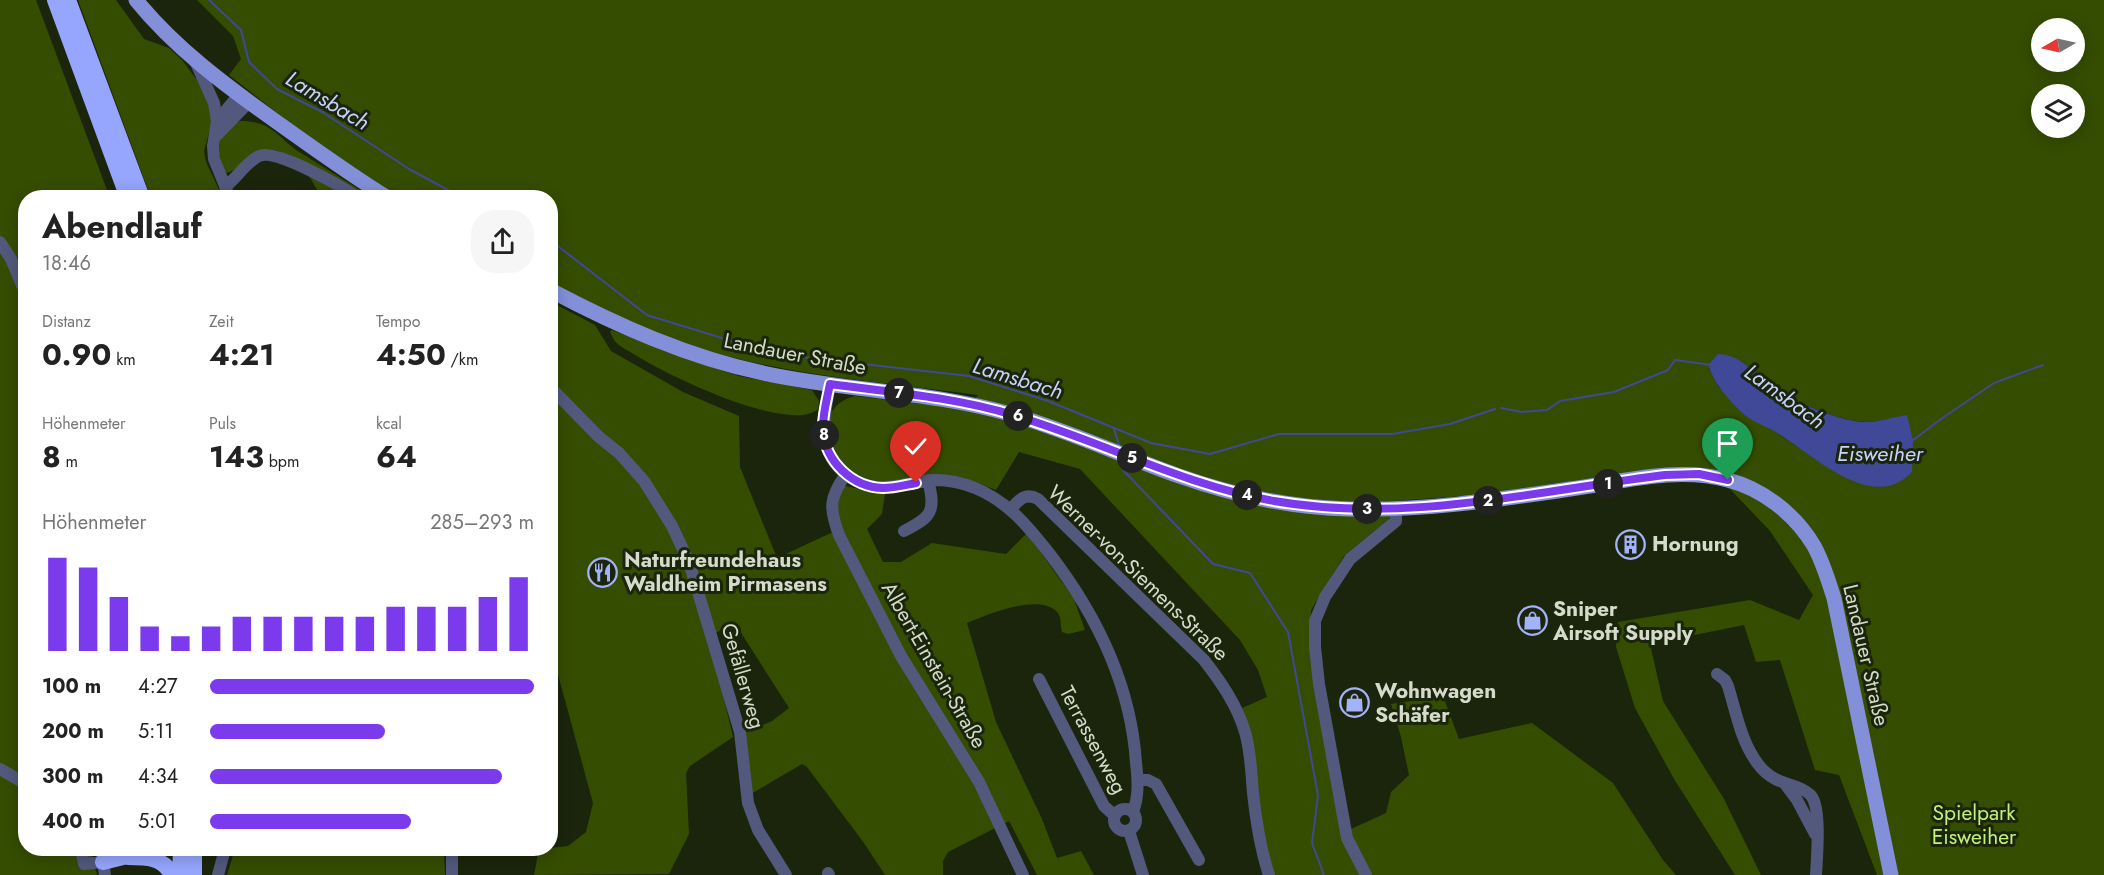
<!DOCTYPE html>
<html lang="de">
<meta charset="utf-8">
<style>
:root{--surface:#fff;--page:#f6f6f6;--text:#222;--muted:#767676;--accent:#7c3aed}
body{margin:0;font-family:Jost,sans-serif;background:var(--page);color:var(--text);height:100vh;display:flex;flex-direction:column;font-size:22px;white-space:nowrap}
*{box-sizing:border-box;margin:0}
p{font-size:20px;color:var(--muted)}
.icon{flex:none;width:33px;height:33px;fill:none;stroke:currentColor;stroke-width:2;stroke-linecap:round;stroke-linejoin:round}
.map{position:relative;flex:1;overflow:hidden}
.drawer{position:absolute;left:18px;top:190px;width:540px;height:666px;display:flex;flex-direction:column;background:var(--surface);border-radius:24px;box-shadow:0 3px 15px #0003}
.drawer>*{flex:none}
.needle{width:39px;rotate:261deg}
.buttons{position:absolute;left:2031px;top:18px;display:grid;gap:12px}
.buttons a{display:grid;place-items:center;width:54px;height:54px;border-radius:50%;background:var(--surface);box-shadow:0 3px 15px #0003;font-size:30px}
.pin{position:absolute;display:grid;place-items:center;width:51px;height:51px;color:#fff;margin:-62px -26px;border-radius:50% 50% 50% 0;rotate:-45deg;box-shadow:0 0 6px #0007}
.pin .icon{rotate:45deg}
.km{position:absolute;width:30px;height:30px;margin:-15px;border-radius:50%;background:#222;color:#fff;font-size:16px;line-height:30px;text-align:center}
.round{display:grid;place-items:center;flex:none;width:63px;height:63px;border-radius:24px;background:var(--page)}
.overview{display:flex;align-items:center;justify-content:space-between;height:102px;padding:0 24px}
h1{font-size:33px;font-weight:700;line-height:45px}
.figures{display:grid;grid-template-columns:repeat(3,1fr);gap:9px;height:102px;padding:6px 24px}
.figures div{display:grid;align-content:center}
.figures b{font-size:30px;font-weight:700}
.figures small{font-size:16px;font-weight:400}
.figures p{font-size:16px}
.chart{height:168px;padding:12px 24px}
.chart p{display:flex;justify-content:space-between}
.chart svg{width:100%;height:108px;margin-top:6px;stroke:var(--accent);stroke-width:6}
ul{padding:0 24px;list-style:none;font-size:20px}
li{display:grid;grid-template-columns:96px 72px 1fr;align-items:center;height:45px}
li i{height:15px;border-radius:8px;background:var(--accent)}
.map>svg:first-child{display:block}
</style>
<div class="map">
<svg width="2104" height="875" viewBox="0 0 2104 875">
<rect width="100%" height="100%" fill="#1b250b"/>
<path fill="#354d00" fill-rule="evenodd" d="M0,0H36L110,198H26V849H90L97,875H0Z
M78,0H116L144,39L169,48L182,60L200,84L211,109V125L204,151L206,162L223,198H151Z
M197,0H2104V875H1877L1839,775L1815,770L1780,660L1756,662L1744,625L1650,644L1663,701L1724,799L1761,875H1735L1674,779L1635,708L1616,647L1618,622L1750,600L1799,620L1813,595L1770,531L1730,489L1674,468L1493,494L1380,502L1391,517L1344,556L1311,610L1310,648L1328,755L1363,875H1274L1263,839L1252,741L1242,708L1267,697L1258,670L1240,640L1080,469L1019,452L996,490C983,485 969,479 956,476C949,475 940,477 933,478C900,482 854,492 836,455C832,446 826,429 829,419C832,406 843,399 855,396L966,409L978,395C883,382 785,376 693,346C644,330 597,306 551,283L550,198H401L347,163L290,123L229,75L241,59L233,36ZM2042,28H2074V62H2042ZM2042,94H2074V128H2042ZM1738,360C1750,366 1757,374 1767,382C1794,402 1836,422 1870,422C1882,421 1895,418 1906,416L1827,467L1774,431L1746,416L1718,386L1709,369Z
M240,121C274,121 277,138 301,153C325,168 349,183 373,198H321C316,187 307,171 298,162C291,154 270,146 260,151C247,157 238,172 224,173C217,150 214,132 240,121Z
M551,302L595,325L611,351L683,392L739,416L740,467L777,558L833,532L837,519L839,492L845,486L885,494L882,514L867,529L883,562H901L932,543L1006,554L1027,533L1074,599L1085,630L1068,634L1062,632C1060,626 1062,619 1058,613C1041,592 988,614 967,623L996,722L1042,819L1057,858L1081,851L1094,875H1037L1009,821L948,852L943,861V875H885L864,843L807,767L802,764L751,794L744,733L772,721L789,708L736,625L706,636L720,682L733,737L690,766L686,773L689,834L669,874L534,875L539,849L568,846L586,832L593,803L551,649Z
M612,330L667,352L739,376L812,390L819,401L818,409C789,435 662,373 632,353C627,350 617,345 614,340C612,337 612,334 610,332Z
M1443,696L1459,739L1532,723L1613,783L1663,860L1676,875H1371L1349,830L1386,813L1391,792L1409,775L1401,737L1391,704Z
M235,849H444L445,875H227Z"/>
<path fill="#404898" d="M1718,354C1737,354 1751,369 1765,380C1788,400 1840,423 1870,422C1882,421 1895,417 1907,415L1913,441L1912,472C1900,484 1888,489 1870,486C1837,480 1803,449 1774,431C1765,426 1754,422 1746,416C1734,406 1709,379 1709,364Z"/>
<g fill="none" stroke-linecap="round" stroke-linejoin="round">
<path stroke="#404898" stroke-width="2" d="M209,0L241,30L249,62L277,89L324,113L409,169L463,198
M550,240L647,315L774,354L969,376L1048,401L1151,443L1210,454L1279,434H1392L1450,424L1495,409
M1501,408L1522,412L1547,410L1560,401L1614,392L1668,370L1675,360L1712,365
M1114,429L1119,445
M1912,441L1941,419L1994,383L2043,365
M1123,470L1213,564L1250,573L1288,632L1318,795L1312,843L1324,875"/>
<path stroke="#52597d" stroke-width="12" d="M196,63L214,103L217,121L213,146L214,159L230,198
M217,121L239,95
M216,136L249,102
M225,187C237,178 245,163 259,156C276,148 342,187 359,198
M0,242L11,259L26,295
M830,384C824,419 815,451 848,476C878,498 903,481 935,480C948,480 963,483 975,488C1007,501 1028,526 1049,553C1096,614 1131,685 1136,763C1138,780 1139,796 1133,812
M550,387L599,437L619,453L644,481L672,526L689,562L740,732L748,803L758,830L786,875
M846,474C829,498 829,508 839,535L901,656L979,782L1023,875
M1011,509C1019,500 1025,492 1038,499L1204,660C1221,682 1237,705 1245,732C1251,752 1251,772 1253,793C1256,821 1260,848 1269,875
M904,531C932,517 936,511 928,480
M1717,674L1725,680L1728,686C1736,712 1741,742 1758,764C1768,778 1781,782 1797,787C1802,789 1809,792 1812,797C1821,810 1817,858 1816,875
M1039,679L1104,806L1115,816
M0,769L26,784
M1138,780H1148L1156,784L1199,860
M1785,784L1797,800L1815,834
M1114 820a11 11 0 1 1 22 0a11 11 0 1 1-22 0Z
M1129,831L1143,875
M81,849L84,864L103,862
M101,849L105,875
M452,849V875
M828,873L829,875
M218,875L225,849
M1366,875L1347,838L1319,684L1315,647V621L1325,597L1350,559L1396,521V509"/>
<path stroke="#8390d9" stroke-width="15" d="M136,0C175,48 225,85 274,120C312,147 349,174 388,198
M550,290C618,326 688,357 763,373C845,391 929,391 1010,414C1068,430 1122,456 1179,476C1233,495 1292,508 1349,509C1424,511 1496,500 1570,489C1622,482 1676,466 1728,480C1763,489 1796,515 1814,546C1823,562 1828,580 1834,598L1891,875"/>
<path stroke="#96a5fe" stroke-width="16" d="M55,0L128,198
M68,0L142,198
M128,857C147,857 163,857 172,875
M103,862L139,853
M180,875L181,849
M194,875V849"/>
</g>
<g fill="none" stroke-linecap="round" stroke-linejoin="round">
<defs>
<path id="route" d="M916,483C905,485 894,488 883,488C852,487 826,462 823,431C822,416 827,399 830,384C890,392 954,397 1013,415C1101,441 1183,485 1274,501C1406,524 1535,491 1665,475L1699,474L1728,480"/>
</defs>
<use href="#route" stroke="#fff" stroke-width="12"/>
<use href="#route" stroke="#7c3aed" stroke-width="8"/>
</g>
<defs>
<symbol id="building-ring" viewBox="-11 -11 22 22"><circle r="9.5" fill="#1b250b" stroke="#a3b2fd" stroke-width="1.5"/><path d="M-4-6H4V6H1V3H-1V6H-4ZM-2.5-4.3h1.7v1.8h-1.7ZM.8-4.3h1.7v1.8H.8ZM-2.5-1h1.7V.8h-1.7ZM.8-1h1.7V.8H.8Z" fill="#a3b2fd"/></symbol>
<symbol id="restaurant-ring" viewBox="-11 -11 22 22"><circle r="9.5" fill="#1b250b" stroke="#a3b2fd" stroke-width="1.5"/><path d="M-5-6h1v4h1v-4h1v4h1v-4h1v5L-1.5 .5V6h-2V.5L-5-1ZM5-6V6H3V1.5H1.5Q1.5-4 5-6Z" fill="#a3b2fd"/></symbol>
<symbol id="shop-ring" viewBox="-11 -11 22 22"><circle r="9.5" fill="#1b250b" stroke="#a3b2fd" stroke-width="1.5"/><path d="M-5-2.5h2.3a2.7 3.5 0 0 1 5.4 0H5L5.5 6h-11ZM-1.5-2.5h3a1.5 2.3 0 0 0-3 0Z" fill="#a3b2fd"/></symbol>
</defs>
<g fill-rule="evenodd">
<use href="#building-ring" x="1614" y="528" width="33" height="33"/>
<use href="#restaurant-ring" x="586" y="556" width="33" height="33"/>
<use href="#shop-ring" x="1516" y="604" width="33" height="33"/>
<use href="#shop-ring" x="1338" y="686" width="33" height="33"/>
</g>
<g text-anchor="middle" stroke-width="6" stroke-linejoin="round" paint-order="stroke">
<g font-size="21" fill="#d4dbcb" stroke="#1b250b">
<text transform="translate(795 354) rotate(11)" y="7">Landauer Straße</text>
<text transform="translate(1138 573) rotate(44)" y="7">Werner-von-Siemens-Straße</text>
<text transform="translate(1866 655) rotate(77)" y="7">Landauer Straße</text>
<text transform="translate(934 665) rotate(60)" y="7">Albert-Einstein-Straße</text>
<text transform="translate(743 676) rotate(74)" y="7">Gefällerweg</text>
<text transform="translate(1093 740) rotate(62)" y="7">Terrassenweg</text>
</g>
<g font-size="21" font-weight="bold" fill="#d4dbcb" stroke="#1b250b" text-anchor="start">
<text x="1652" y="551">Hornung</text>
<text x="624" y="567">Naturfreundehaus<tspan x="624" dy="24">Waldheim Pirmasens</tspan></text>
<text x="1553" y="616">Sniper<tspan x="1553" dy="24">Airsoft Supply</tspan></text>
<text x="1375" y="698">Wohnwagen<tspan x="1375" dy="24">Schäfer</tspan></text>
</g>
<g font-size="21" fill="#c1f178" stroke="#1b250b">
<text x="1974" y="820">Spielpark<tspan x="1974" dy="24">Eisweiher</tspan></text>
</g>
<g font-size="22" font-style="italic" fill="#c8d2ff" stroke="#1b250b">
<text transform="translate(328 100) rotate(31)" y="8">Lamsbach</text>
<text transform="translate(1018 378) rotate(17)" y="8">Lamsbach</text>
<text transform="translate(1785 396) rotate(36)" y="8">Lamsbach</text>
<text x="1880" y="461">Eisweiher</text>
</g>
</g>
</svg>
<div class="buttons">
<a><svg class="needle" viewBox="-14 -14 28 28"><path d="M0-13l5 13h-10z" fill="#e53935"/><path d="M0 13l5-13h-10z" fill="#767676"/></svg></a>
<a><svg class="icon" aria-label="layers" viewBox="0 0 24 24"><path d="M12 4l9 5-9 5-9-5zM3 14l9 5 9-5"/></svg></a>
</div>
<div class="pin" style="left:1728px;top:480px;background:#1e9e55"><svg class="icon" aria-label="arrive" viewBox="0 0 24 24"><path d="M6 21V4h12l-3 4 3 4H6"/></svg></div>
<div class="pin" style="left:916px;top:483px;background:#d93025"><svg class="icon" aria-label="check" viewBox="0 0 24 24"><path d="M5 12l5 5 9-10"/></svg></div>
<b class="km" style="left:1608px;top:484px">1</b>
<b class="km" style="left:1488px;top:501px">2</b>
<b class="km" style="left:1367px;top:509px">3</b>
<b class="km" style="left:1247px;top:495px">4</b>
<b class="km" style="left:1132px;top:458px">5</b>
<b class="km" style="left:1018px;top:416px">6</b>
<b class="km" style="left:899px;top:393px">7</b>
<b class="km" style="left:824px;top:435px">8</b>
<section class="drawer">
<div class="overview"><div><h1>Abendlauf</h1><p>18:46</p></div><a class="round"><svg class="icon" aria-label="share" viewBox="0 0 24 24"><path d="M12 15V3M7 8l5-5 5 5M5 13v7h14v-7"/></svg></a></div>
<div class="figures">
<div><p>Distanz</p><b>0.90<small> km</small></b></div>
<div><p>Zeit</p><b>4:21</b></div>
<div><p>Tempo</p><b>4:50<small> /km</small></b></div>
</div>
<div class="figures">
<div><p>Höhenmeter</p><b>8<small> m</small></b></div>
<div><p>Puls</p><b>143<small> bpm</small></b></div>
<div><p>kcal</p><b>64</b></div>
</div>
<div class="chart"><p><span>Höhenmeter</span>285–293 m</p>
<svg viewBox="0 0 160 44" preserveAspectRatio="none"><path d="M5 44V6M15 44V10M25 44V22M35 44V34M45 44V38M55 44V34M65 44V30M75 44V30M85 44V30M95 44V30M105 44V30M115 44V26M125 44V26M135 44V26M145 44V22M155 44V14"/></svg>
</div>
<ul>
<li><b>100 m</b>4:27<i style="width:100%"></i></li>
<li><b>200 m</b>5:11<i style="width:54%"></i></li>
<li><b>300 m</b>4:34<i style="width:90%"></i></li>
<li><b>400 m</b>5:01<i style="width:62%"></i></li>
</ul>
</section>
</div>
